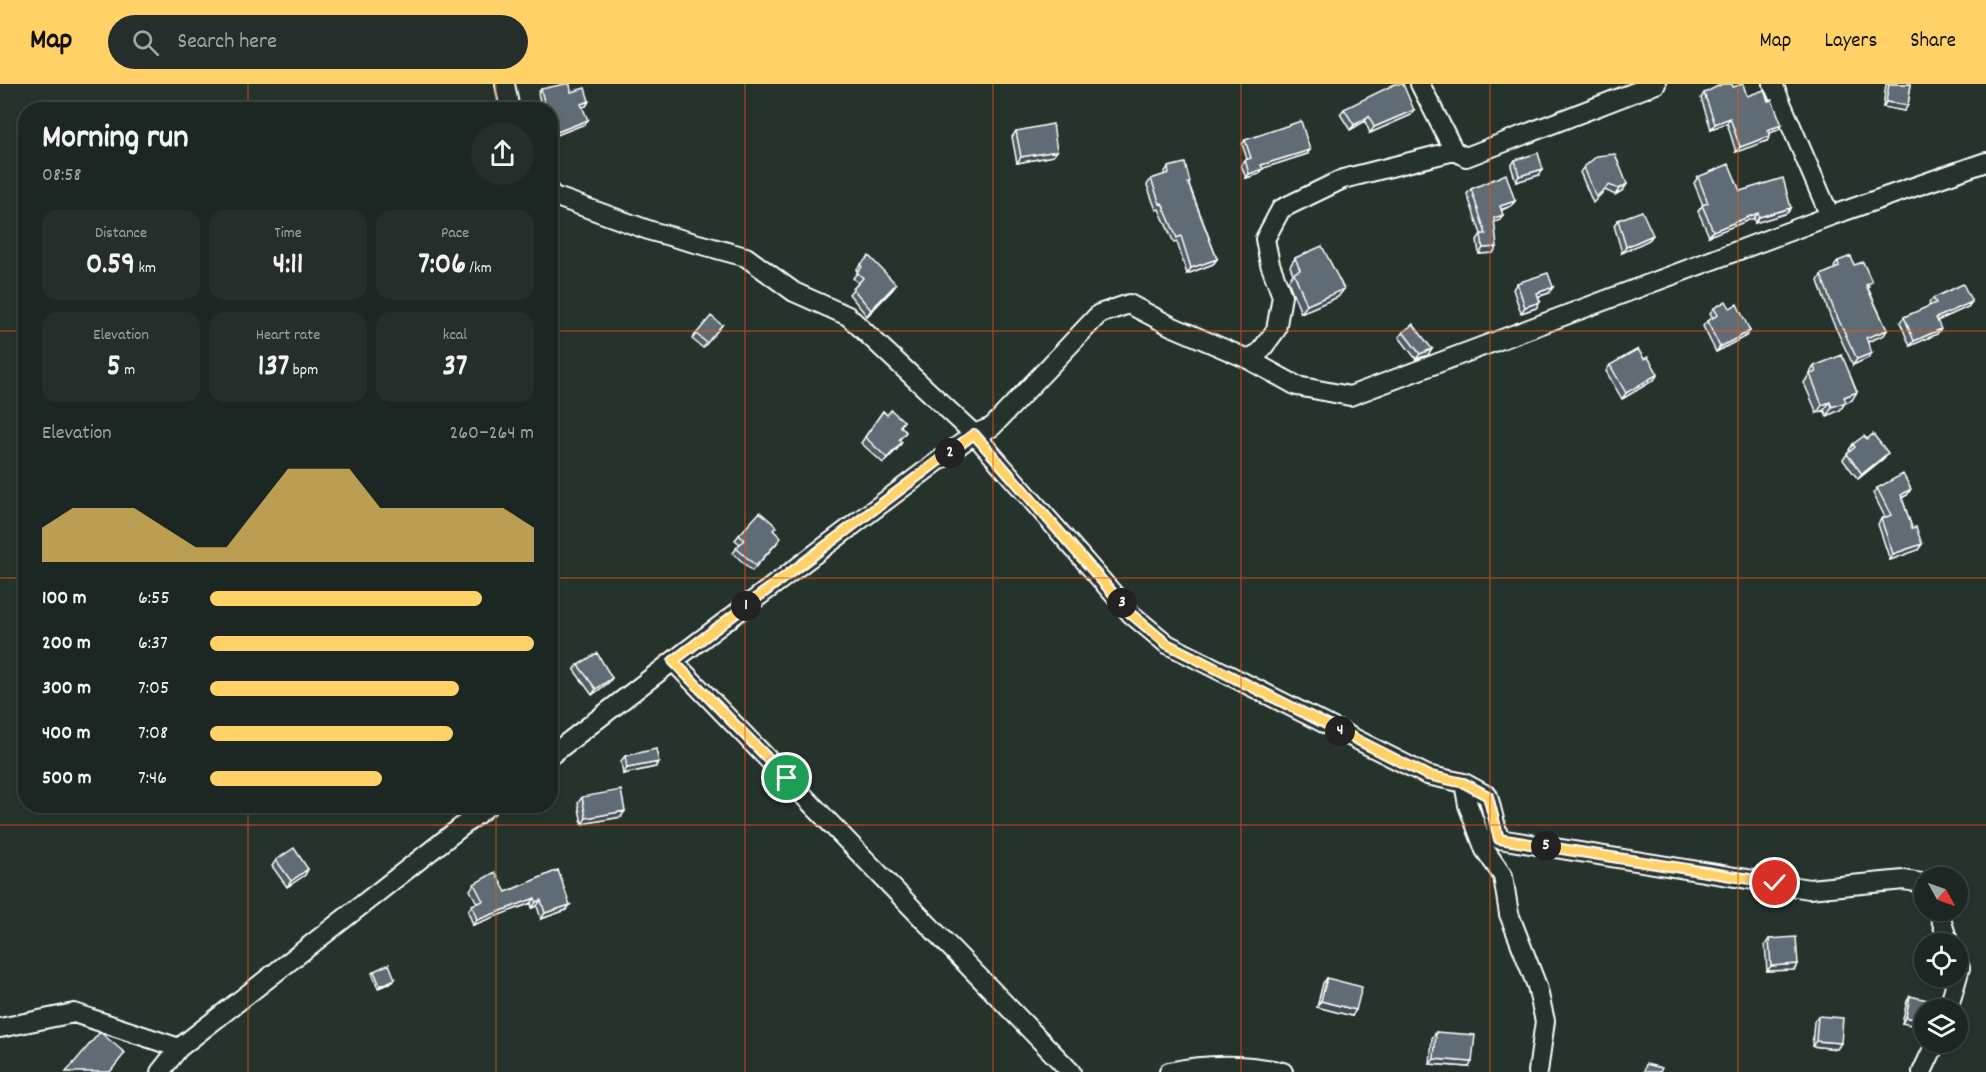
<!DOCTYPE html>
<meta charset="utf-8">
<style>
:root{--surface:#1c2622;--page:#252e2a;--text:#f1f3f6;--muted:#a0a5a5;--line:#3a4340;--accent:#ffd166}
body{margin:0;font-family:Dekko,sans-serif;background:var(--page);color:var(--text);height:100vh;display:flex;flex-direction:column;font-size:22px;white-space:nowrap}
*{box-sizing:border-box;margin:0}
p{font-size:20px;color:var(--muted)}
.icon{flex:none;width:33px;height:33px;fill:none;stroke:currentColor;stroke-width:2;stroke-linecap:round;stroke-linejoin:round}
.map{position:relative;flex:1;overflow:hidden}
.panel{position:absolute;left:18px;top:18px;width:540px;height:711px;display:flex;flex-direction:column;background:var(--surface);border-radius:24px;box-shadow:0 3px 9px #0003,0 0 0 2px var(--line)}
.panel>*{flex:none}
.needle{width:39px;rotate:130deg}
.tools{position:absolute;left:1914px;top:783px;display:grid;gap:12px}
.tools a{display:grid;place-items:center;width:54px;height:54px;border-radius:50%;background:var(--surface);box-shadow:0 3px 9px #0003,0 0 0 2px var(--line);font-size:30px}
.pin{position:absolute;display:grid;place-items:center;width:51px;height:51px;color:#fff;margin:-26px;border:3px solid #fff;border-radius:50%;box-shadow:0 2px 6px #0007}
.km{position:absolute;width:30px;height:30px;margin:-15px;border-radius:50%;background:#222;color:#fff;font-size:16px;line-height:30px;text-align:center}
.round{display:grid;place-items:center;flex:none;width:63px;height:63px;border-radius:32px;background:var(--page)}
.overview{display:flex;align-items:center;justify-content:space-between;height:102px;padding:0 24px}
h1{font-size:33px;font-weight:700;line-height:45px}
.stats{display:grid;grid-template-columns:repeat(3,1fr);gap:9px;height:102px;padding:6px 24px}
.stats div{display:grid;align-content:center;border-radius:15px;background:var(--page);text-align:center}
.stats b{font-size:30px;font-weight:700}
.stats small{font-size:16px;font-weight:400}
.stats p{font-size:16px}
.chart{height:168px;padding:12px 24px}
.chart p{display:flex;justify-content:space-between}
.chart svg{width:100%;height:108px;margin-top:6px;fill:var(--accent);opacity:.7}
ul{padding:0 24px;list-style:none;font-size:20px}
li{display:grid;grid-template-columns:96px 72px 1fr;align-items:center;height:45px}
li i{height:15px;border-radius:8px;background:var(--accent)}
header{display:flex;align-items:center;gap:36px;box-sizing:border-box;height:84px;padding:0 30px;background:var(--accent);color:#111}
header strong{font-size:28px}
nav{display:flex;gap:33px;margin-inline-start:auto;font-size:21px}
.search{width:420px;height:54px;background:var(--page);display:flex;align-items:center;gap:15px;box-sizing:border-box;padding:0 21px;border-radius:33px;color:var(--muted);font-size:22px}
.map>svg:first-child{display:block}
</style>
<header>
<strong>Map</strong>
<div class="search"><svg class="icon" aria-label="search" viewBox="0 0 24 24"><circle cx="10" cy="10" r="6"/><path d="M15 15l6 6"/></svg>Search here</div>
<nav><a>Map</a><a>Layers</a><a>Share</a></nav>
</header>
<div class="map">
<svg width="1986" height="988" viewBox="0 0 1986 988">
<rect width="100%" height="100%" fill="#26332d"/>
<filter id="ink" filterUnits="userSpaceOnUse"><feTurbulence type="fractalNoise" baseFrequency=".0167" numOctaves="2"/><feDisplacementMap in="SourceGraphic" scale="12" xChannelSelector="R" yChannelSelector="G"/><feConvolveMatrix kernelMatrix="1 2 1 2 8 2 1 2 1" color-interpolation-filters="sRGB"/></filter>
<g filter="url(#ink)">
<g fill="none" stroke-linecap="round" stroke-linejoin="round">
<defs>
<path id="street" d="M505,0L510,26
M1420,0L1454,67
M1773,0L1830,132
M550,108L554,112L651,147L746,173L794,208L848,232L974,350L1131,530L1167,560L1427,691L1464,699L1488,712L1499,755L1809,805L1904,796L1922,799L1924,802
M1248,275L1259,269L1276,246L1282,212L1270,180L1265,155L1281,125L1343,95L1454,67L1466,73L1656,0
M673,577L1071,988
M550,672L673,577L974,350L992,343L1099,230L1129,220L1171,242L1248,275L1297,302L1350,312L1830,132L1986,78
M1464,699L1468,721L1485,766L1503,792L1509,830L1537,902L1545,937L1538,988
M1938,826L1949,860
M1948,926L1960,884L1958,878
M0,944L74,929L179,964L488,722
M160,988L179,964
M1169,988C1206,980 1246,980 1283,988
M1922,988L1936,958"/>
</defs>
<use href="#street" stroke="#fff" stroke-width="22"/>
<use href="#street" stroke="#26332d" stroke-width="18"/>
</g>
<path fill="#515d65" stroke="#fff" stroke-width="1.5" d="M1886,0H1911L1908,21L1904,27L1883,23Z
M1733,3L1747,12L1778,46L1769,49L1767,57L1736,68L1727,39L1711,45L1701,14L1704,9Z
M541,5L571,8L589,17L586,22L582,23L585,40L554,52L550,44V26H542L538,9Z
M1344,25L1411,31L1370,49L1365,37L1350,46L1340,30Z
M1016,47L1057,67L1053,72L1017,79L1012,53Z
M1245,56L1307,70L1262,84L1259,90L1246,94L1241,81L1245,76L1247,75L1242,60Z
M1515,76L1543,85L1539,91L1516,98L1511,82Z
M1168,83L1189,100L1217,175L1213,180L1187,190L1177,158L1174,159L1159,125L1156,126L1147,101L1151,95L1164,91V89Z
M1584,83L1627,100L1623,106L1615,111L1605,106L1593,119L1580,88Z
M1698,93L1791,124L1787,129L1755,139L1754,134L1709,152L1698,127L1703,121L1694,99Z
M1471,105L1515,117L1511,122L1502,126L1500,136L1494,138L1493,169L1479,170L1477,156L1481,150L1467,110Z
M1618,136L1653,151L1649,156L1622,169L1614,141Z
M1295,174L1344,205L1338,213L1301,229L1288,197L1293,190L1290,182Z
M1838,177L1854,181L1869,203L1868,204L1887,246L1884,251L1868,258V274L1853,281L1830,232L1818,197L1821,191L1835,185L1834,183Z
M860,181L893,205L867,232L849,210L858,199L853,194L858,188L856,186Z
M1517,199L1549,209L1538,213L1540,218L1536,224L1521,229L1513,205Z
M1933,214L1968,223L1937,237V250L1910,262L1900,238L1904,233L1930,222L1929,219Z
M1714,224H1730L1750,247L1746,252L1716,268L1703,242L1707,237L1713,234L1710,229Z
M722,241L703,264L692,255L696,250Z
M1403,248L1432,265L1428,271L1416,275L1399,253Z
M1610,281L1654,296L1622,315L1606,287Z
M1814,282L1852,316L1845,319L1840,326L1827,332L1824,326L1817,329L1804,299Z
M883,327L887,331L904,337L901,342L906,348L899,356L902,358L898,364L883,379L861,359Z
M1853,360L1884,374L1858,395L1843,376L1847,370L1850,367L1849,366Z
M1877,404L1907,411L1902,414L1912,444L1922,460L1918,466L1890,476L1878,440L1881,435L1885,433L1873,409Z
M774,447L777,459L752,487L733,469L740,460L735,456L739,451Z
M578,581L612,594L608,599L592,611L574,586Z
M625,672L655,683L623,690L621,677Z
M582,713L621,733L582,740L578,719Z
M276,776L308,785L305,791L287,803L272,782Z
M558,786L566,826L541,835L537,822L532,824L531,819L473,841L468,827L472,821L477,819L470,806L474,800L506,808Z
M1769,855L1798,880L1794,886L1767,887L1765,861Z
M374,887L393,898L378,904L372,889Z
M1327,894L1352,932L1317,923L1323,899Z
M1910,912L1940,926L1902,939L1907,917Z
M1818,932L1841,959L1837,965L1812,962L1814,937Z
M1436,948L1469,983L1430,980L1432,954Z"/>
<path fill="#424c53" stroke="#fff" stroke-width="1.5" d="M589,17L586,22L578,24L581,20Z
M1886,18L1908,21L1904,27L1883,23Z
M1414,26L1411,31L1370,49L1374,43Z
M1369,32L1365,37L1350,46L1354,41Z
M1730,34L1727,39L1711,45L1715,40Z
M588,36L585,40L554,52L557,48Z
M1782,41L1778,46L1764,51L1767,46Z
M1770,52L1767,57L1736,68L1740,63Z
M1310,66L1307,70L1258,86L1261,81Z
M1057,67L1053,72L1017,79L1021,73Z
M1263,85L1259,90L1246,94L1249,90Z
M1543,85L1539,91L1516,98L1519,92Z
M1627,100L1623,106L1615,111L1619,105Z
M1515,117L1511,122L1497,127L1500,122Z
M1791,124L1787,129L1755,139L1759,133Z
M1758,129L1754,134L1709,152L1713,147Z
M1503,131L1500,136L1490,140L1494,134Z
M1653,151L1649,156L1622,169L1626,163Z
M1497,163L1493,169L1479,170L1483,164Z
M1217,175L1213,180L1187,190L1191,184Z
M896,200L893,205L867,232L871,226Z
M1553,203L1549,209L1533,214L1537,209Z
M1344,205L1338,213L1301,229L1307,221Z
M1540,218L1536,224L1521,229L1525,223Z
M1972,218L1968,223L1932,239L1936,234Z
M1941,245L1937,250L1910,262L1914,257Z
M1887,246L1884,251L1862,260L1866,254Z
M1750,247L1746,252L1716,268L1720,263Z
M1432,265L1428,271L1416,275L1420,270Z
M1872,269L1868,274L1853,281L1857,275Z
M1658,290L1654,296L1622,315L1626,309Z
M1857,308L1852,316L1845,319L1840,326L1827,332L1832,323L1844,313Z
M1830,318L1824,326L1817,329L1822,321Z
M902,358L898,364L883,379L887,374Z
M1888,369L1884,374L1858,395L1862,390Z
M1911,405L1907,411L1897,416L1901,411Z
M1922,460L1918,466L1890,476L1893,470Z
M612,594L608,599L592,611L596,605Z
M659,678L655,683L623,690L627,684Z
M625,727L621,733L582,740L586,734Z
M308,785L305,791L287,803L291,797Z
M535,814L531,819L473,841L477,836Z
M541,816L537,822L532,824L536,818Z
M570,821L566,826L541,835L545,829Z
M1798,880L1794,886L1767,887L1771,882Z
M395,895L393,898L378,904L380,902Z
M1321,917L1356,926L1352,932L1317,923Z
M1906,933L1924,938V944L1902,939Z
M1816,957L1841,959L1837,965L1812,962Z
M1434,975L1472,978L1469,983L1430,980Z"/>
<path fill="#5e6c76" stroke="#fff" stroke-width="1.5" d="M565,0H570L571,8L585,4L589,17L581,20L588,36L557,48L550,32V26H546L541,5Z
M1395,0H1403L1414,26L1374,43L1369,32L1354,41L1344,25Z
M1722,0H1732L1733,3L1743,0L1747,12L1764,6L1768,17L1772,16L1782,41L1767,46L1770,52L1740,63L1730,34L1715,40L1704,9Z
M1889,0H1911L1908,21L1886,18Z
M1301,37L1310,66L1261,81L1263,85L1249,90L1245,76L1251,74L1245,56Z
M1053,40L1057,67L1021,73L1016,47Z
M1538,69L1543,85L1519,92L1515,76Z
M1615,70L1627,100L1619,105L1609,101L1596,113L1584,83L1597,72Z
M1185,79L1190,98L1188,99L1217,175L1191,184L1181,152L1177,154L1162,119L1160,120L1151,95L1169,89L1168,83Z
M1729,80L1740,107L1783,94L1791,124L1759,133L1758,129L1713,147L1702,121L1708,119L1698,93Z
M1506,90L1515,117L1500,122L1503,131L1494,134L1497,163L1483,164L1481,150H1486L1471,105Z
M1642,127L1653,151L1626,163L1618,136Z
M1322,162L1344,205L1307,221L1294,189L1300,186L1295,174Z
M869,172L896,200L871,226L853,205L863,194L857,188L862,183L860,181Z
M1851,172L1854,181L1863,178L1872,198L1866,201L1887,246L1866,254L1872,269L1857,275L1834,226L1821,191L1839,183L1838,177Z
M1548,189L1553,203L1537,209L1540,218L1525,223L1517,199Z
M1963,200L1972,218L1936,234L1941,245L1914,257L1904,233L1936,219L1933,214Z
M1726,217L1730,224L1737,220L1750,247L1720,263L1707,237L1718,231L1714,224Z
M711,232L722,241L707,259L696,250Z
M1413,240L1432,265L1420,270L1403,248Z
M1638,265L1644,275L1648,273L1658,290L1626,309L1610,281Z
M1842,271L1857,308L1844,313L1846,318L1832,323L1830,318L1822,321L1810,290L1816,288L1814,282Z
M891,326L904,337L900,342L906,348L899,356L902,358L887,374L865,353L883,327L887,331Z
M1873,350L1888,369L1862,390L1847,370L1855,363L1853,360L1864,352L1867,355Z
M1903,390L1911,405L1901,411L1912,444L1916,443L1922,460L1893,470L1881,435L1891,431L1877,404Z
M760,428L777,443L773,446L781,454L756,482L736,464L744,456L739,451Z
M597,569L612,594L596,605L578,581Z
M656,665L659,678L627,684L625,672Z
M621,706L625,727L586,734L582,713Z
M294,764L308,785L291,797L276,776Z
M558,786L570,821L545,829L541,816L536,818L535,814L477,836L472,821L483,817L474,800L495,788L506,808Z
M1796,853L1798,880L1771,882L1769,855Z
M389,880L395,895L380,902L374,887Z
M1327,894L1362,903L1356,926L1321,917Z
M1910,912L1941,919L1940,926H1924V938L1906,933Z
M1818,932L1843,934L1841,959L1816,957Z
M100,948L125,969L110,988H66Z
M1436,948L1475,951L1472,978L1434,975Z
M1646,980L1662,984L1660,988H1644Z"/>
</g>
<g fill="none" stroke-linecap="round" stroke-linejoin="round" filter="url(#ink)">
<defs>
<path id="route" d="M787,694L673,577L974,350L1131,530L1167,560L1427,691L1464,699L1488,712L1499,755L1775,799"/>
</defs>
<use href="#route" stroke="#fff" stroke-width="12"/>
<use href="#route" stroke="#ffd166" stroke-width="8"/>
</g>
<path fill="none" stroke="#e8590c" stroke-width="1.5" stroke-opacity="0.55" d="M248,0V26M496,0V26M745,0V988M993,0V988M1241,0V988M1490,0V988M1738,0V988M0,247H26M550,247H1986M0,494H26M550,494H1986M248,722V988M496,722V988M0,741H1986"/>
</svg>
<div class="tools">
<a><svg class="needle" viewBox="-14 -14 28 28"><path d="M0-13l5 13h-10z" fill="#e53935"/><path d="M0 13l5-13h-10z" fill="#a0a5a5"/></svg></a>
<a><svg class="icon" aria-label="locate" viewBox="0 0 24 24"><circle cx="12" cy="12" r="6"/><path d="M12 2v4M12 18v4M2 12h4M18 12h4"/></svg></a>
<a><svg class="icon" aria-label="layers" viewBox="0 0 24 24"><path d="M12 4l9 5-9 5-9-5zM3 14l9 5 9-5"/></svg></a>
</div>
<div class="pin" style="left:787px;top:694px;background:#1e9e55"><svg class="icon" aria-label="arrive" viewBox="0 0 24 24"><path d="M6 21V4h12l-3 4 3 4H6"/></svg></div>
<div class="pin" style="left:1775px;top:799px;background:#d93025"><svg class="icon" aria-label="check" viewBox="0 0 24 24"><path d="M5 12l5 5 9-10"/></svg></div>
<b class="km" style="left:746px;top:522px">1</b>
<b class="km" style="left:950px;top:369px">2</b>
<b class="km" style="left:1122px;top:519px">3</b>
<b class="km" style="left:1340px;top:647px">4</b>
<b class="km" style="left:1546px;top:762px">5</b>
<section class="panel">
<div class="overview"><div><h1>Morning run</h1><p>08:58</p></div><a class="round"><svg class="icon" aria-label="share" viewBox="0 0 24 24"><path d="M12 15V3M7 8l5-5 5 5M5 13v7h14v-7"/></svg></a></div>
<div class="stats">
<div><p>Distance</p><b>0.59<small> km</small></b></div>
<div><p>Time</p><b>4:11</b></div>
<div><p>Pace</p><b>7:06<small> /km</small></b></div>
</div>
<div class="stats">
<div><p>Elevation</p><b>5<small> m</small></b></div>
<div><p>Heart rate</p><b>137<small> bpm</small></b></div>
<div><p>kcal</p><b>37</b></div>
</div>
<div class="chart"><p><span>Elevation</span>260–264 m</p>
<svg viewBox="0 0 160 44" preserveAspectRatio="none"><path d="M0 44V30L10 22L20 22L30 22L40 30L50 38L60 38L70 22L80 6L90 6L100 6L110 22L120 22L130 22L140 22L150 22L160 30V44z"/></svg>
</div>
<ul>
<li><b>100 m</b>6:55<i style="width:84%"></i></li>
<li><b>200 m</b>6:37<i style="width:100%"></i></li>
<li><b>300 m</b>7:05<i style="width:77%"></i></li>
<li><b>400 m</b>7:08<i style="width:75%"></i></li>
<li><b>500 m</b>7:46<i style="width:53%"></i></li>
</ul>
</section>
</div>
